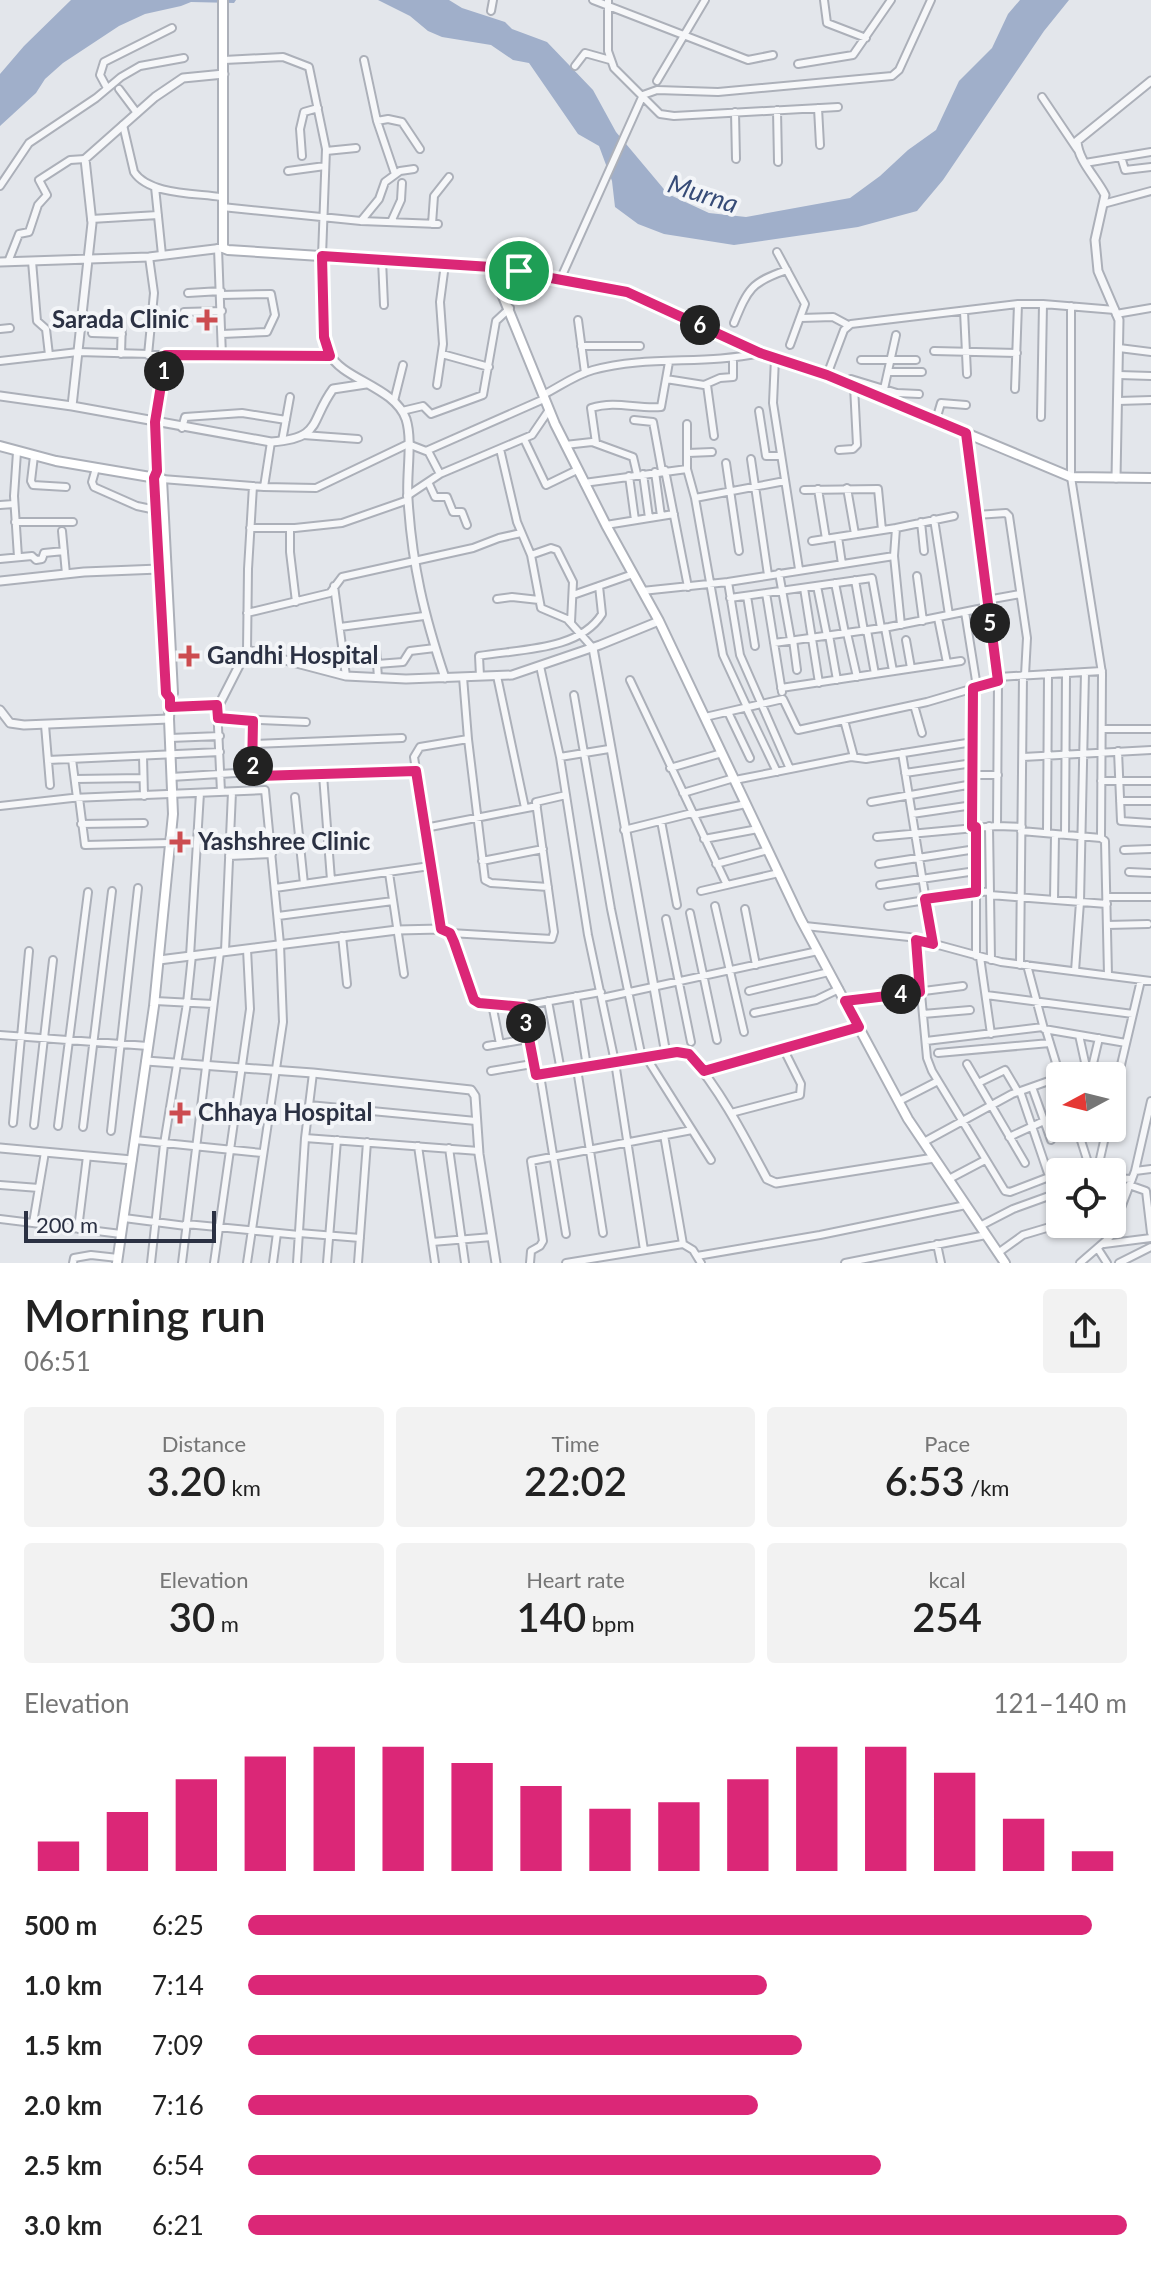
<!DOCTYPE html>
<meta charset="utf-8">
<style>
:root{--surface:#fff;--page:#f2f2f2;--text:#222;--muted:#767676;--accent:#db2777}
body{margin:0;font-family:Lato,sans-serif;background:var(--page);color:var(--text);height:100vh;display:flex;flex-direction:column;font-size:30px;white-space:nowrap}
*{box-sizing:border-box;margin:0}
p{font-size:26px;color:var(--muted)}
.icon{flex:none;width:44px;height:44px;fill:none;stroke:currentColor;stroke-width:2;stroke-linecap:round;stroke-linejoin:round}
.map{position:relative;height:1263px;overflow:hidden}
.panel{display:flex;flex-direction:column;background:var(--surface);flex:1}
.panel>*{flex:none}
.needle{width:52px;rotate:263deg}
.buttons{position:absolute;left:1046px;top:1062px;display:grid;gap:16px}
.buttons a{display:grid;place-items:center;width:80px;height:80px;border-radius:8px;background:var(--surface);box-shadow:0 2px 6px #0004;font-size:40px}
.scale{position:absolute;left:24px;bottom:20px;width:192px;box-sizing:border-box;padding-left:8px;border:4px solid #2b3143;border-top:0;font-size:22px;line-height:28px;white-space:nowrap;color:#2b3143;-webkit-text-stroke:6px #f3f5f8;paint-order:stroke}
.pin{position:absolute;display:grid;place-items:center;width:68px;height:68px;color:#fff;margin:-34px;border:4px solid #fff;border-radius:50%;box-shadow:0 2px 8px #0007}
.km{position:absolute;width:40px;height:40px;margin:-20px;border-radius:50%;background:#222;color:#fff;font-size:22px;line-height:40px;text-align:center}
.round{display:grid;place-items:center;flex:none;width:84px;height:84px;border-radius:8px;background:var(--page)}
.overview{display:flex;align-items:center;justify-content:space-between;height:136px;padding:0 24px}
h1{font-size:44px;font-weight:600;line-height:60px}
.stats{display:grid;grid-template-columns:repeat(3,1fr);gap:12px;height:136px;padding:8px 24px}
.stats div{display:grid;align-content:center;border-radius:8px;background:var(--page);text-align:center}
.stats b{font-size:40px;font-weight:600}
.stats small{font-size:22px;font-weight:400}
.stats p{font-size:22px}
.chart{height:224px;padding:16px 24px}
.chart p{display:flex;justify-content:space-between}
.chart svg{width:100%;height:144px;margin-top:8px;stroke:var(--accent);stroke-width:6}
ul{padding:0 24px;list-style:none;font-size:26px}
li{display:grid;grid-template-columns:128px 96px 1fr;align-items:center;height:60px}
li i{height:20px;border-radius:10px;background:var(--accent)}
.map>svg:first-child{display:block}
</style>
<div class="map">
<svg width="1151" height="1263" viewBox="0 0 1151 1263">
<rect width="100%" height="100%" fill="#e3e6eb"/>
<path fill="#a0afca" d="M71,0H236L234,3L191,2L181,6L145,14L119,26L63,63L45,79L36,93L0,126V74L24,46Z
M378,0H449L462,8L505,22L512,29L547,42L593,90L616,132L668,194L709,213L746,217L850,198L880,176L908,150L936,130L959,81L992,48L1008,14L1020,0H1069L1044,31L943,180L917,211L858,227L734,245L664,234L638,224L615,207L612,181L599,146L578,134L529,63L513,60L491,45L442,37L428,31L410,16Z"/>
<g fill="none" stroke-linecap="round" stroke-linejoin="round">
<defs>
<path id="minor" d="M593,0L748,60L773,55
M608,0V51L614,68L660,114L674,116L838,107
M824,0L827,23L866,38
M491,11L493,0
M224,60L283,57L309,67L326,149L322,256
M364,60L377,121L395,174
M798,64L853,55L891,0
M575,66L585,53L610,60
M657,81L705,0
M107,88L100,75L104,62L172,28
M119,89L137,113
M1042,97L1077,149
M818,108L820,145
M777,110L778,162
M735,112L736,159
M377,121L388,119L402,122L420,149
M123,125L134,172C149,195 196,193 221,197
M326,151L356,148
M302,156L300,129L304,112L318,108
M1121,157L1125,170L1151,167
M1085,163L1151,152
M288,171L325,166
M0,186L29,143L96,98L121,77L140,66L184,58
M155,187L162,255
M1103,204L1151,191
M222,207L361,221L438,224
M91,219L158,215
M361,221L379,199L385,182L400,171L414,169
M391,222L401,200L402,183
M432,224L434,196L449,177
M218,248L222,356H330
M777,252L805,304L790,345
M382,260L384,305
M32,261L37,321L46,329L49,355
M8,262L19,234L29,232L38,205L47,195L39,180L70,160L85,159
M560,280L643,95L657,90L718,92L892,76L899,70L931,0
M188,293L221,291
M221,295L271,294L275,315L267,332L222,334
M1071,306V477L1102,673L1101,838
M964,311L967,374
M184,312L222,311
M1116,314L1151,308
M801,318L833,317L848,325
M578,320L585,373
M734,323C748,289 751,282 787,270
M0,329L10,328
M92,333L122,334
M581,346H640
M1119,348L1151,352
M934,351L1017,353
M121,354L122,320
M442,354L489,367
M148,355L154,293L149,257
M166,355C161,388 144,450 162,479L264,487L271,442
M775,358L773,403L799,569
M861,360H916
M0,361L78,352L222,356
M889,372H922
M827,375L844,330L851,324L1018,304H1043L1115,310
M1119,375L1151,376
M666,379L704,385L720,378L733,377V359
M851,379L897,393L919,394
M437,385L443,344L440,302L445,264
M707,385L714,436
M1015,389L1018,304
M543,395C559,387 575,375 593,370C647,355 705,365 760,353
M882,398L896,335
M394,401L403,365
M1118,401L1151,400
M402,411L423,406L431,414L483,395L496,321L510,308
M759,411L766,456H781
M1041,417L1043,304
M634,420L653,422L662,471
M936,420L941,403L966,405
M182,428L185,417L242,413L286,420
M303,435L358,439
M524,439L546,485L577,470
M282,441L290,397
M596,443L591,408C616,400 635,409 661,407L669,362
M565,445L592,442L633,457L637,474
M500,449L517,522L531,555L541,608L567,619L593,648
M839,450L853,449L857,445L854,386
M428,451L440,474
M17,452L14,496L18,557
M688,453L712,452
M34,456L31,481L33,485L66,487
M751,459L768,575
M726,463L739,551
M96,468L92,482L94,487L137,506L156,510
M687,469V424
M665,470L688,587
M655,472L661,516
M643,474L649,518
M629,476L635,520
M584,483L687,469L695,498L723,655L747,707
M429,484L435,497H447L453,512H462L467,525
M264,487L316,488L408,444L426,451L544,399
M847,488L855,534
M818,489L826,539
M804,490L878,489L882,530
M407,496L440,474L532,435L549,410
M695,498L785,481
M0,505L14,504
M976,515L1006,513L1009,516L1027,638L1025,675
M934,519L949,615
M15,522H73
M921,522L924,551
M606,525L674,514
M250,528H295L342,523L408,500
M290,528V552L296,602
M62,531L66,574
M838,537L842,564
M812,541L896,528
M531,555L551,548L557,550L573,582L571,622
M894,556L901,625
M0,559L32,556L36,560L42,559L44,553L64,551
M779,573L791,640
M917,576L923,621
M855,580L864,631
M728,582L740,655L790,769
M835,583L845,633
M334,586L346,676
M817,586L827,636
M804,588L819,683
M642,591L728,582L894,556L896,528L954,516
M766,593L782,692
M573,595L633,574
M747,596L755,646
M730,598L872,578L881,628
M497,599L512,597L539,600
M987,600L1020,594
M965,612L977,687
M247,613L330,593L342,577L473,548L499,538L521,533
M938,618L947,663
M340,627L424,616
M885,628L893,671
M867,630L875,674
M847,633L857,677
M829,635L837,680
M793,640L797,670
M906,640L911,668
M774,643L889,627L988,607
M376,649L378,678
M247,650L248,569L253,486
M377,664L403,662L410,651L435,648
M540,666L560,757L588,935L615,1062L644,1250
M480,676L479,656C519,649 579,651 602,614L599,586
M497,676L525,808
M463,677L468,739
M998,677L1102,671
M630,680L727,885
M781,688L961,661
M574,695L611,909L642,1058
M217,705L221,792
M914,705L922,733
M746,707L777,772
M728,712L750,758
M705,717L783,699L798,730L927,702L998,681L966,433
M218,718L306,722
M844,720L854,757
M45,725L50,785
M1102,729H1151
M170,738L220,736
M253,744L402,738
M1118,751L1121,821L1151,823
M902,753L933,944
M143,756L144,796
M560,757L609,749
M1023,757L1151,750
M72,759L77,798
M48,760L220,752
M670,768L722,753
M252,772L262,776L416,771
M905,773L973,763
M323,775L331,880
M973,775H998
M171,777L252,772L253,721
M75,779L143,778
M735,780L851,757L866,759L973,742
M1101,781H1151
M683,793L734,778
M295,797L304,884
M79,798L85,845L170,843
M1120,801H1151
M871,802L973,784
M0,806L72,798L265,790L280,944L283,1022L247,1263
M912,814L973,805
M693,815L746,804
M661,821L677,905
M81,824L144,823
M989,826L991,960
M997,826L1022,827
M972,827L973,688
M425,828L537,806
M624,830L692,813
M1021,831L1101,838L1105,841L1108,975
M1047,833L1048,674
M1065,835L1066,673
M877,837L997,826L998,681
M704,839L758,829
M1124,850L1151,849
M229,856L272,854
M482,861L543,849
M716,864L768,850
M879,864L976,849
M1129,872L1151,873
M389,873L404,974
M880,885L976,871
M275,888L430,866
M701,891L779,873
M990,895L1107,904
M1107,897H1151
M925,899L990,891
M1054,900L1055,834
M715,906L744,1032
M888,906L926,900
M745,909L756,965
M690,913L717,1040
M278,916L393,901
M666,919L691,1042
M1107,925L1148,924
M805,926L909,937L1001,962L1151,981
M441,929L414,757L420,747L468,739L485,880L491,883L548,887
M450,933L552,939L554,932L536,802L566,795
M342,936L347,984
M916,940L927,1058L932,1071L1005,1191L1010,1192L1049,1177
M225,951L232,792
M190,956L200,793
M976,956V827
M980,957L991,1034
M1020,965L1023,675
M1027,965L1044,1029L1126,1043
M1075,971L1080,902L1085,672
M749,991L829,972
M986,995L1133,1014
M576,996L587,1067
M602,998L818,951
M155,1001L213,1004
M548,1001L561,1071
M845,1001L963,986
M492,1004L500,1044
M522,1006L601,992
M754,1013L816,1000L839,989
M923,1014L970,1010
M1046,1030L1060,1076
M0,1035L148,1046
M1079,1035L1088,1076
M926,1041L1043,1027
M487,1046L528,1039
M938,1053L1050,1043
M646,1057L711,1160
M967,1064L1025,1163
M577,1069L603,1233
M491,1071L532,1064
M704,1071L859,1027
M540,1075L566,1234
M1090,1076L1099,1038
M978,1083L1005,1070L1018,1092
M1032,1087L1051,1140
M1020,1091L1055,1194
M899,1101L938,1081
M1112,1103L1141,980
M309,1105L476,1121
M731,1113L800,1095L801,1084L783,1048
M13,1123L29,951
M34,1125L53,960
M58,1126L88,892
M83,1127L112,891
M1077,1128L1091,1172
M111,1131L138,888
M664,1135L683,1244
M1009,1137L1044,1121
M305,1138L479,1151
M135,1140L262,1153
M924,1142L1012,1094L1060,1077
M418,1146L435,1263
M449,1148L465,1263
M1135,1171L1151,1101
M1097,1172L1107,1128
M1112,1178L1132,1179
M949,1179L985,1160
M0,1185L39,1188
M1129,1185L1146,1191L1151,1233
M124,1218L186,1226
M0,1219L121,1234
M33,1223L45,1152
M186,1224L299,1235
M980,1226L1013,1209L1060,1192
M78,1229L87,1156
M299,1233L360,1238
M432,1242L492,1237
M937,1244L941,1263
M1104,1244L1151,1238
M1098,1249L1107,1263
M998,1253L1023,1235L1060,1224
M697,1256L820,1235L966,1205
M73,1263L74,1258L91,1255L118,1258
M151,1263L164,1144L187,1003L192,955
M182,1263L220,952
M214,1263L250,1009L247,949
M273,1263L277,1233
M297,1263L305,1138L313,1073
M327,1263L337,1140
M358,1263L367,1142
M530,1263L531,1251L540,1246L543,1241L531,1161L692,1130
M566,1263L683,1244L693,1250L701,1263
M845,1263L986,1235
M1080,1263L1110,1237L1135,1171L1151,1169
M1119,1263L1151,1247"/>
<path id="tertiary" d="M322,256C323,283 317,329 329,353C342,380 394,386 406,419C413,441 406,475 408,499C412,565 424,615 445,678
M0,262L149,257L223,248
M0,396L72,406L271,442C323,438 309,422 333,389L366,384
M72,406L92,223L85,159L155,97L183,78L224,74
M1116,478L1119,320L1098,271L1095,240L1105,195C1096,177 1078,161 1077,141L1151,81
M0,581L84,572L159,569
M593,648L666,1054
M170,707L220,703L247,650L346,676L406,679L512,675L600,645L659,621
M0,710L10,723L24,725L169,719
M159,960L397,930L441,929L450,933L454,942L474,1000L479,1003L523,1007L536,1075L669,1053L689,1054C721,1091 744,1136 767,1179L776,1183L934,1158
M146,1061L313,1073L471,1090L475,1096L479,1154L496,1263
M0,1148L132,1160"/>
<path id="secondary" d="M223,0V248L228,250L491,267L555,424L606,525L659,621L800,918L908,1119L1005,1263
M491,267L627,292L760,353L827,375L1071,477L1151,478
M0,446L56,461L162,479L173,693L170,698L169,719L173,814L154,1006L117,1263
M154,478L166,693L170,698"/>
</defs>
<use href="#minor" stroke="#acb0b9" stroke-width="10"/>
<use href="#tertiary" stroke="#acb0b9" stroke-width="11"/>
<use href="#secondary" stroke="#acb0b9" stroke-width="12"/>
<use href="#minor" stroke="#f6f7f9" stroke-width="6"/>
<use href="#tertiary" stroke="#f6f7f9" stroke-width="7"/>
<use href="#secondary" stroke="#fff" stroke-width="8"/>
</g>
<g fill="none" stroke-linecap="round" stroke-linejoin="round">
<defs>
<path id="route" d="M322,256L491,267L627,292L760,353L827,375L966,433L998,681L973,688L972,827H976V892L925,899L933,944L916,940L920,992L845,1001L859,1027L704,1071L689,1054L677,1052L536,1075L523,1007L479,1003L474,1000L454,942L450,933L441,929L416,771L259,776L252,772L253,721L218,718L217,705L170,707V698L166,693L154,478L157,471L155,422L166,355L330,356L324,337Z"/>
</defs>
<use href="#route" stroke="#fff" stroke-width="16"/>
<use href="#route" stroke="#db2777" stroke-width="10"/>
</g>
<g fill="#cc4c50" stroke="#f3f5f8" stroke-width="3">
<path d="M203 308h8v8h8v8h-8v8h-8v-8h-8v-8h8z"/>
<path d="M185 644h8v8h8v8h-8v8h-8v-8h-8v-8h8z"/>
<path d="M176 830h8v8h8v8h-8v8h-8v-8h-8v-8h8z"/>
<path d="M176 1101h8v8h8v8h-8v8h-8v-8h-8v-8h8z"/>
</g>
<g text-anchor="middle" stroke-width="8" stroke-linejoin="round" paint-order="stroke">
<g font-size="24" font-weight="bold" fill="#2b3143" stroke="#f3f5f8" text-anchor="start">
<text x="189" y="328" text-anchor="end">Sarada Clinic</text>
<text x="207" y="664">Gandhi Hospital</text>
<text x="198" y="850">Yashshree Clinic</text>
<text x="198" y="1121">Chhaya Hospital</text>
</g>
<g font-size="26" font-style="italic" fill="#364b77" stroke="#f3f5f8">
<text transform="translate(703 194) rotate(18)" y="9">Murna</text>
</g>
</g>
</svg>
<div class="buttons">
<a><svg class="needle" viewBox="-14 -14 28 28"><path d="M0-13l5 13h-10z" fill="#e53935"/><path d="M0 13l5-13h-10z" fill="#767676"/></svg></a>
<a><svg class="icon" aria-label="locate" viewBox="0 0 24 24"><circle cx="12" cy="12" r="6"/><path d="M12 2v4M12 18v4M2 12h4M18 12h4"/></svg></a>
</div>
<div class="scale">200 m</div>
<div class="pin" style="left:519px;top:271px;background:#1e9e55"><svg class="icon" aria-label="arrive" viewBox="0 0 24 24"><path d="M6 21V4h12l-3 4 3 4H6"/></svg></div>
<b class="km" style="left:164px;top:371px">1</b>
<b class="km" style="left:253px;top:766px">2</b>
<b class="km" style="left:526px;top:1023px">3</b>
<b class="km" style="left:901px;top:994px">4</b>
<b class="km" style="left:990px;top:623px">5</b>
<b class="km" style="left:700px;top:325px">6</b>
</div>
<section class="panel">
<div class="overview"><div><h1>Morning run</h1><p>06:51</p></div><a class="round"><svg class="icon" aria-label="share" viewBox="0 0 24 24"><path d="M12 15V3M7 8l5-5 5 5M5 13v7h14v-7"/></svg></a></div>
<div class="stats">
<div><p>Distance</p><b>3.20<small> km</small></b></div>
<div><p>Time</p><b>22:02</b></div>
<div><p>Pace</p><b>6:53<small> /km</small></b></div>
</div>
<div class="stats">
<div><p>Elevation</p><b>30<small> m</small></b></div>
<div><p>Heart rate</p><b>140<small> bpm</small></b></div>
<div><p>kcal</p><b>254</b></div>
</div>
<div class="chart"><p><span>Elevation</span>121–140 m</p>
<svg viewBox="0 0 160 44" preserveAspectRatio="none"><path d="M5 44V35M15 44V26M25 44V16M35 44V9M45 44V6M55 44V6M65 44V11M75 44V18M85 44V25M95 44V23M105 44V16M115 44V6M125 44V6M135 44V14M145 44V28M155 44V38"/></svg>
</div>
<ul>
<li><b>500 m</b>6:25<i style="width:96%"></i></li>
<li><b>1.0 km</b>7:14<i style="width:59%"></i></li>
<li><b>1.5 km</b>7:09<i style="width:63%"></i></li>
<li><b>2.0 km</b>7:16<i style="width:58%"></i></li>
<li><b>2.5 km</b>6:54<i style="width:72%"></i></li>
<li><b>3.0 km</b>6:21<i style="width:100%"></i></li>
</ul>
</section>
